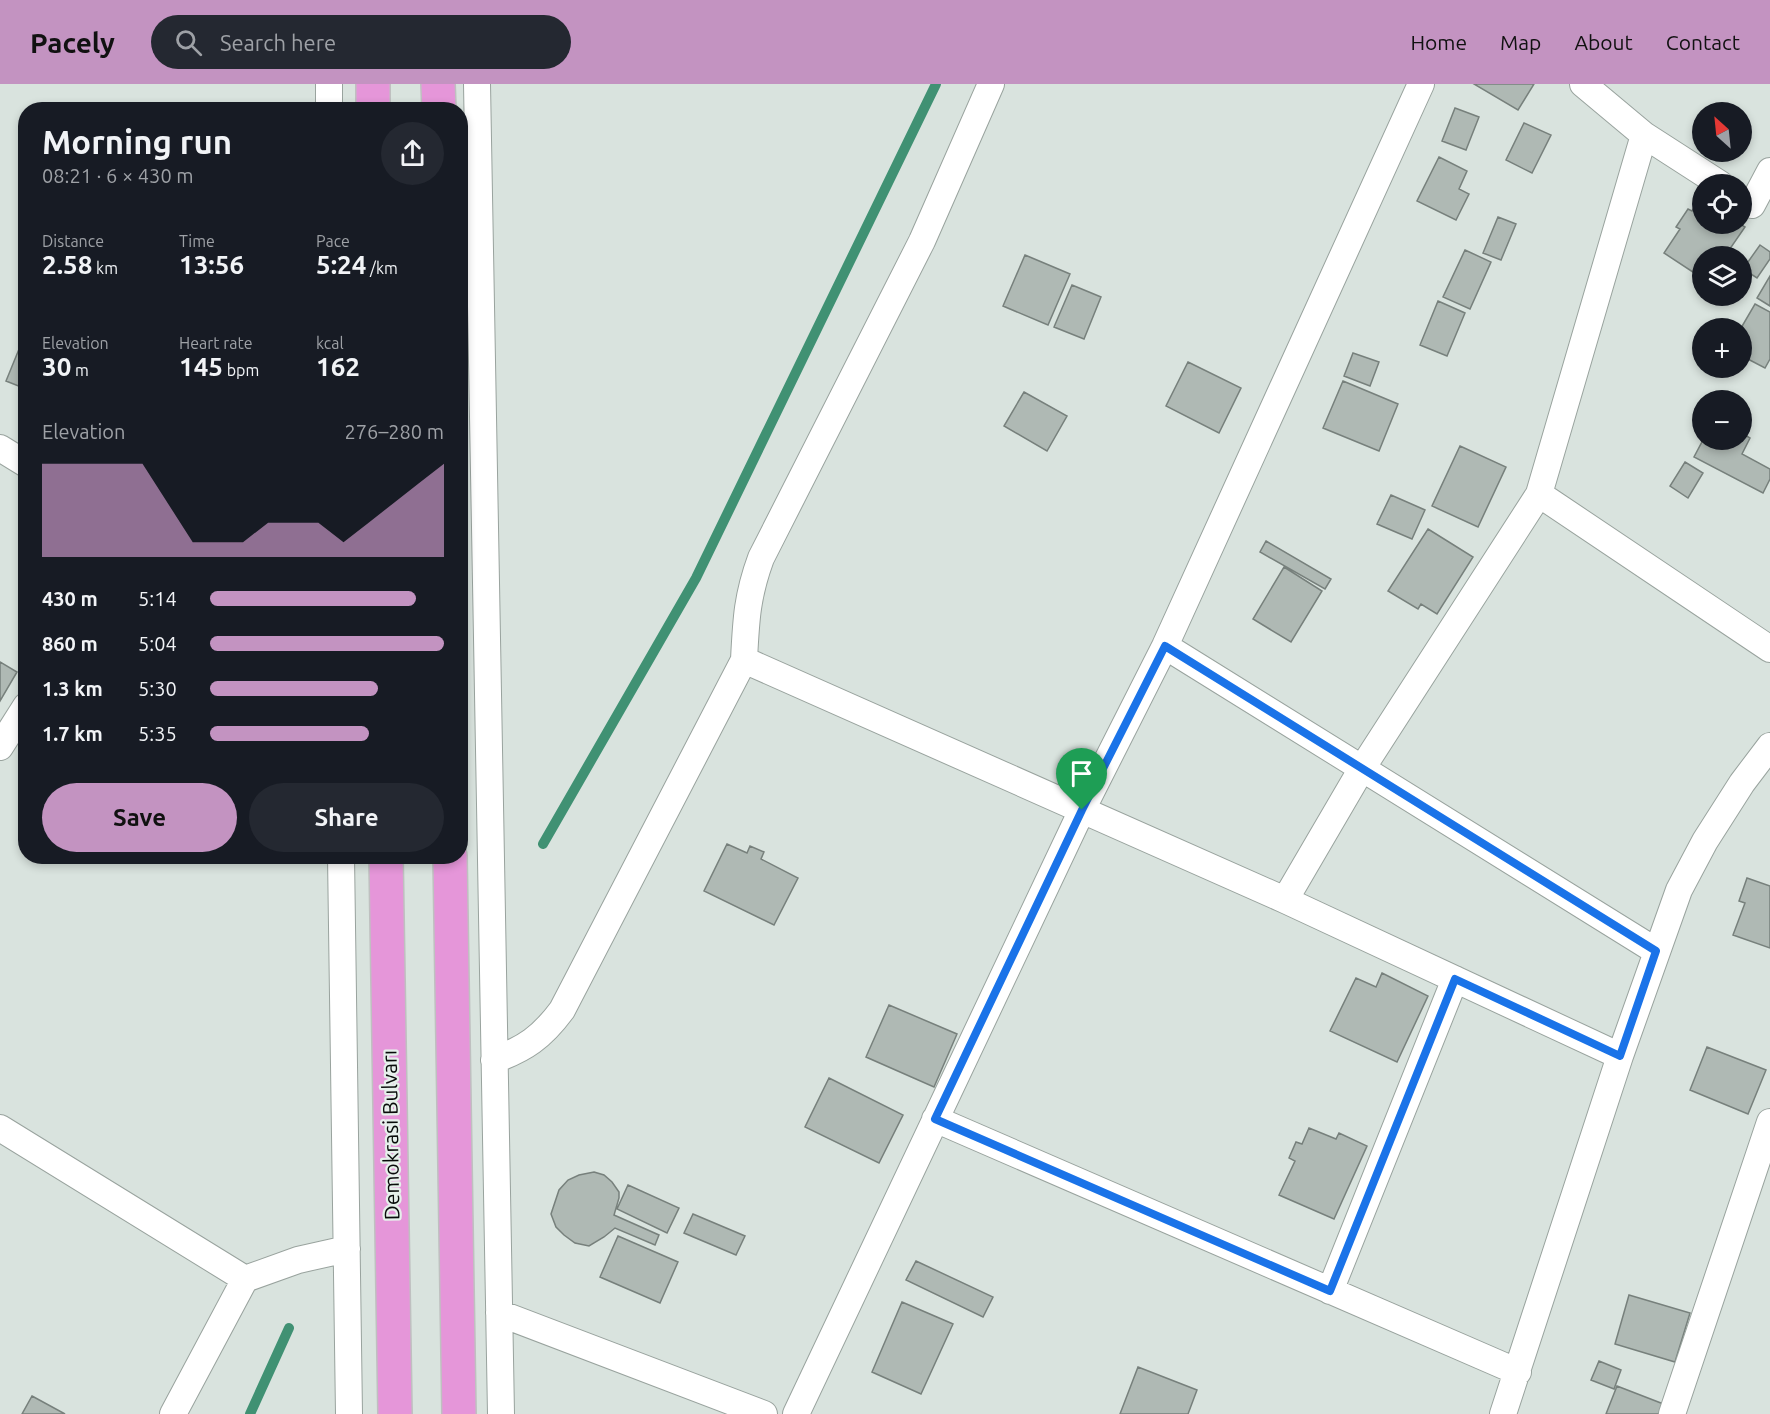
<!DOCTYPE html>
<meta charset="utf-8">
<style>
:root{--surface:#171b24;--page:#242831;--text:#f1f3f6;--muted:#9ea1a6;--accent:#c393c1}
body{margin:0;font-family:Ubuntu,sans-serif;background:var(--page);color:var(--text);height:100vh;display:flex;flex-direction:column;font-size:22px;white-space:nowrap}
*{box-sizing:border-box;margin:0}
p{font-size:20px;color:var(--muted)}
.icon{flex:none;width:33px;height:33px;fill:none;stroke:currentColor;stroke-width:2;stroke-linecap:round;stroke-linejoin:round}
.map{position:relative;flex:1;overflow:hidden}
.details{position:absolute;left:18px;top:18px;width:450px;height:762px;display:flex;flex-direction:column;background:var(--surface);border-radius:24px;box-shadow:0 3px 9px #0003}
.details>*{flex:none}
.needle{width:39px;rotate:333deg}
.fabs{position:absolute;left:1692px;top:18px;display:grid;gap:12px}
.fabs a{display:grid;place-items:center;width:60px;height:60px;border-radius:50%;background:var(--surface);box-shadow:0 3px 9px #0003;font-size:30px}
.pin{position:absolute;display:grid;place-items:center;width:51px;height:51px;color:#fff;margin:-62px -26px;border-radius:50% 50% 50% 0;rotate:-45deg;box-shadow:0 0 6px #0007}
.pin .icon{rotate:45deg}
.round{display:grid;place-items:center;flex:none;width:63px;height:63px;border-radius:32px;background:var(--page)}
.overview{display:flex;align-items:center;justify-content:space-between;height:102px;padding:0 24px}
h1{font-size:33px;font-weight:700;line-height:45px}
.metrics{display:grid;grid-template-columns:repeat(3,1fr);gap:9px;height:102px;padding:6px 24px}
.metrics div{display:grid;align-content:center}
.metrics b{font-size:26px;font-weight:700}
.metrics small{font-size:16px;font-weight:400}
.metrics p{font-size:16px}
.chart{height:168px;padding:12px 24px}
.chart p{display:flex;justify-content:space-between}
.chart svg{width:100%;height:108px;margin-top:6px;fill:var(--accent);opacity:.7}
.action{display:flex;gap:12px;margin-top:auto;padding:12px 24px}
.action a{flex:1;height:69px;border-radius:36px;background:var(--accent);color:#111;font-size:24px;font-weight:700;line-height:69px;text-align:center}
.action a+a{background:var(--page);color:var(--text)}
ul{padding:0 24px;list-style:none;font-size:20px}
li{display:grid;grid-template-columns:96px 72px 1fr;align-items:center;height:45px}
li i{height:15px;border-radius:8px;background:var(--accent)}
header{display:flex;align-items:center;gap:36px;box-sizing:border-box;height:84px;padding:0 30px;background:var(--accent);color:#111}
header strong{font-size:28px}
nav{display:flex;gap:33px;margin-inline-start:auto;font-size:21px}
.search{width:420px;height:54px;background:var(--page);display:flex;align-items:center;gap:15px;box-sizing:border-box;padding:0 21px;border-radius:33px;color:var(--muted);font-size:22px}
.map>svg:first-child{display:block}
</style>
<header>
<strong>Pacely</strong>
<div class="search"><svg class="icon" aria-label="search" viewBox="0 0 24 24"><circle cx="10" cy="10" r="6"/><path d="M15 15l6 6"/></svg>Search here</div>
<nav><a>Home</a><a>Map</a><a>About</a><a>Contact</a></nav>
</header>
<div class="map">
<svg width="1770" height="1330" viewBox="0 0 1770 1330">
<rect width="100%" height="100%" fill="#d9e3de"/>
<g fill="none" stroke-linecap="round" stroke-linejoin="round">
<path stroke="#409173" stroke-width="10" d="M543,760L696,494L936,0
M250,1330L289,1244"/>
</g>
<path fill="#afb9b4" stroke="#77807c" stroke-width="1.5" d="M1474,0H1534L1518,26Z
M1455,24L1479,33L1466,66L1442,57Z
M1524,39L1551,51L1532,89L1506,76Z
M1439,73L1467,87L1459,105L1469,110L1456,136L1417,117Z
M1700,114L1702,116V140H1740L1745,143L1725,172H1702V194L1664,169L1680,145L1676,143L1688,125L1692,127Z
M1498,133L1516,140L1501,176L1483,169Z
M1760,161L1770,168V175L1757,194L1743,185Z
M1465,166L1491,178L1470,225L1443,213Z
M1025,171L1070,190L1048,241L1003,222Z
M1770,192V222L1757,214Z
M1072,201L1101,213L1084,255L1054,243Z
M1438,217L1465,229L1447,272L1420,261Z
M1755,220L1770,228V275L1765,284L1742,272L1741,244Z
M26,248V305L6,297Z
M1353,269L1379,278L1370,302L1344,292Z
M1188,278L1241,304L1219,349L1166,322Z
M1343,297L1398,320L1379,367L1323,344Z
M1024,308L1067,332L1047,367L1004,342Z
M1742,349L1750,354L1742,370L1770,385V395L1763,409L1694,373L1703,356H1742Z
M1460,362L1506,383L1478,443L1432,422Z
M1685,378L1703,389L1688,414L1670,402Z
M1391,411L1425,426L1412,455L1377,440Z
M1428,445L1473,473L1437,530L1421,520L1418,525L1388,507Z
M1266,457L1331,495L1325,505L1260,468Z
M1284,483L1322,507L1291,558L1253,535Z
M0,578L17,588L0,617Z
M727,760L747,769L750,762L764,768L761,775L798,794L774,841L704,807Z
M1747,794L1770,802V864L1733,851L1745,819L1739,817Z
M1382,889L1428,912L1397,978L1330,947L1356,894L1376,903Z
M889,921L957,950L934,1003L866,973Z
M1707,963L1766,986L1748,1030L1690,1006Z
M829,994L903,1031L879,1079L805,1043Z
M1309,1044L1336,1055L1339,1049L1367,1062L1334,1135L1279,1111L1295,1077L1289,1074L1296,1058L1302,1060Z
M594,1088L604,1091L612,1098L619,1108V1114L614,1131L659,1151L655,1161L615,1144L604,1153L589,1162L575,1159L564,1151L556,1143L551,1130L559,1106L568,1096L579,1091Z
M628,1101L679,1124L667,1149L617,1125Z
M693,1130L745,1152L736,1171L684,1149Z
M618,1152L678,1178L660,1219L600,1193Z
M916,1177L993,1213L983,1233L906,1196Z
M1629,1211L1690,1229L1675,1278L1615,1260Z
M902,1218L953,1240L921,1310L872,1288Z
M1599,1277L1621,1286L1614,1305L1591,1296Z
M1138,1283L1197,1306L1188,1330H1120Z
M1617,1302L1666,1321L1662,1330H1606Z
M32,1312L65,1330H22Z"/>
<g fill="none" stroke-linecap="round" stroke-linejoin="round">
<defs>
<path id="street" d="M329,0V26
M477,0L501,1330
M1583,0L1644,51L1720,100
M1752,121L1770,87
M0,364L26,380
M1539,410L1770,565
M1165,562L1656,867
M744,576L1285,816L1620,972
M0,663L26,622
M341,772L349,1330
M1285,816L1361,686L1539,410L1644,51
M494,976C525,965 542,953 562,926L744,576C746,536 747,512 761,474L922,157L991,0
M935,1035L1518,1288
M0,1044L245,1195L173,1330
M245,1195L298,1176L347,1165
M1330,1207L1455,895
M499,1229L764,1330
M796,1330L1082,726L1165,562L1421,0
M1503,1330L1620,972L1679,806L1705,757L1742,699L1770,662
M1672,1330L1770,1038"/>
<path id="highway" d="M373,0V26
M438,0L439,26
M386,772L395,1330
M450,772L459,1330"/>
</defs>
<use href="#street" stroke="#99a39e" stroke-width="28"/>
<use href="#highway" stroke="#bfc0c0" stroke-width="36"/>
<use href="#street" stroke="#fff" stroke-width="26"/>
<use href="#highway" stroke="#e596d9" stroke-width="33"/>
</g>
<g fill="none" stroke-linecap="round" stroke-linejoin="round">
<defs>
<path id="route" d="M1165,562L1656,867L1620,972L1455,895L1330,1207L935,1035L1082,726Z"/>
</defs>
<use href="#route" stroke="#fff" stroke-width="12"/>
<use href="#route" stroke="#1a73e8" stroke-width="8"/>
</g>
<g text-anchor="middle" stroke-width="4.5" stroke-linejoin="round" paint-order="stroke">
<g font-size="21" fill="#090c0b" stroke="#e6f0eb">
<text transform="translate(391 1051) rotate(-91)" y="7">Demokrasi Bulvarı</text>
</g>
</g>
</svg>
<div class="fabs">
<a><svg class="needle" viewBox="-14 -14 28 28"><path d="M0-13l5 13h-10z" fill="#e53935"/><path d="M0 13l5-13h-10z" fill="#9ea1a6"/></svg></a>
<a><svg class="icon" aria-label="locate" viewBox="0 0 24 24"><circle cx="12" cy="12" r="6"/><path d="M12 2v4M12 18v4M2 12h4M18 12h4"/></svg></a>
<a><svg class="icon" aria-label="layers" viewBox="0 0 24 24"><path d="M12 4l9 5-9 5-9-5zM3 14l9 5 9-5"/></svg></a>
<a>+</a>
<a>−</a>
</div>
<div class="pin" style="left:1082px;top:726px;background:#1e9e55"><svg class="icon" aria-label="arrive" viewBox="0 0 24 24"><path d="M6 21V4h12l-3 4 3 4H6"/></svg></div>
<section class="details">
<div class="overview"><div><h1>Morning run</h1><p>08:21 · 6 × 430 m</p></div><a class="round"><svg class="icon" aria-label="share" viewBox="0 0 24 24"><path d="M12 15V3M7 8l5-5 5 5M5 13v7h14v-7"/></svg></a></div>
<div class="metrics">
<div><p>Distance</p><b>2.58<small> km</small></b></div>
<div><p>Time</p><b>13:56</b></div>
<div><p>Pace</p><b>5:24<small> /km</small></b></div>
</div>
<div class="metrics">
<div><p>Elevation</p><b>30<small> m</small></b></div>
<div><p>Heart rate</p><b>145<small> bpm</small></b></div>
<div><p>kcal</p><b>162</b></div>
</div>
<div class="chart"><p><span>Elevation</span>276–280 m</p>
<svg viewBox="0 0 160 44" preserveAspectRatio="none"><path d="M0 44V6L10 6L20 6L30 6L40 6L50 22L60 38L70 38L80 38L90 30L100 30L110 30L120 38L130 30L140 22L150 14L160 6V44z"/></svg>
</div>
<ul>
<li><b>430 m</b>5:14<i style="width:88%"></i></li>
<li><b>860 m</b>5:04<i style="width:100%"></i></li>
<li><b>1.3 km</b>5:30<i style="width:72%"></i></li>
<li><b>1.7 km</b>5:35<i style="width:68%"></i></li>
</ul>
<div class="action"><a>Save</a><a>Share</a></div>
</section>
</div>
